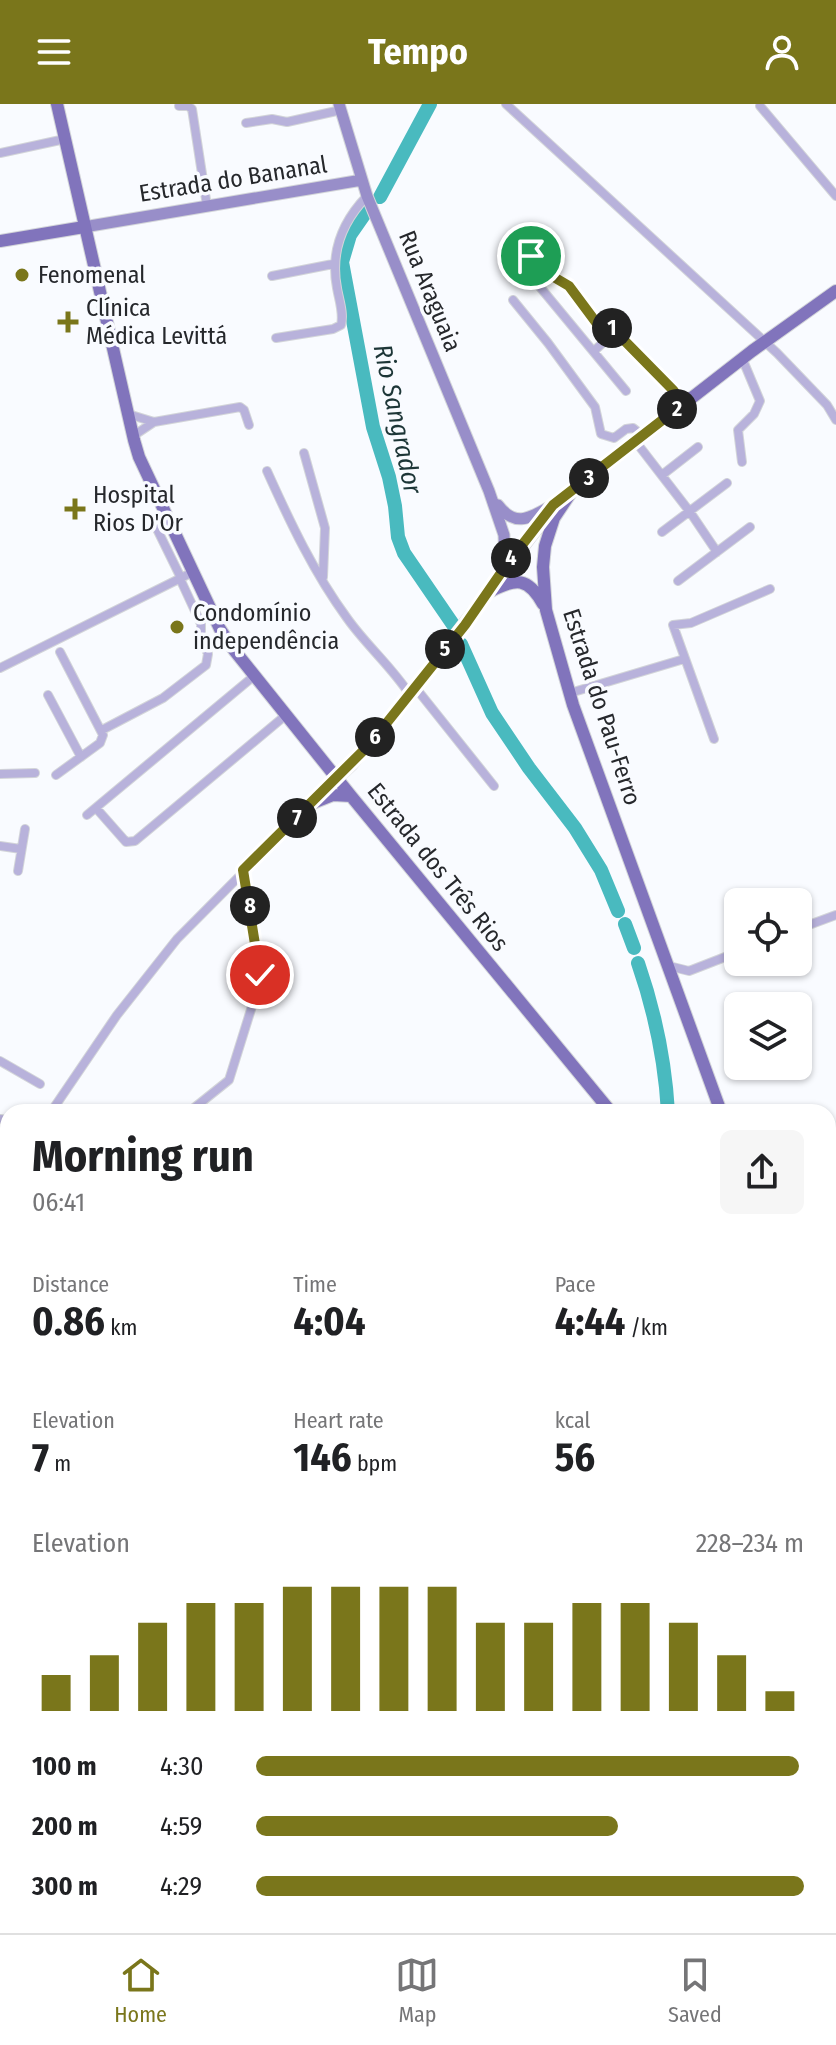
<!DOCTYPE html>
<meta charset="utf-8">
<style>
:root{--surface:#fff;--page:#f6f6f6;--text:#202124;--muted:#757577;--line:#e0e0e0;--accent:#7a761b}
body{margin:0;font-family:"Fira Sans Condensed",sans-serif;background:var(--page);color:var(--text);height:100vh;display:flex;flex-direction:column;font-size:30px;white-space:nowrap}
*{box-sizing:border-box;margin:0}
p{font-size:26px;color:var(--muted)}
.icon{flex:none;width:44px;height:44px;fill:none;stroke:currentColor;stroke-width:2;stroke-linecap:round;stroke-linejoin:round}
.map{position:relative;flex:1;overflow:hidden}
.details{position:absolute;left:0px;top:1000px;width:836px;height:830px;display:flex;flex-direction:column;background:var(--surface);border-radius:24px 24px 0 0;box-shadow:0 2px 6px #0004}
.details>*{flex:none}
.fabs{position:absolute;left:724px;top:784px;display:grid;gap:16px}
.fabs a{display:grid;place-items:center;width:88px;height:88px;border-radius:12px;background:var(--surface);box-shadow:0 2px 6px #0004;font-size:40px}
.pin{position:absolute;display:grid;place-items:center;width:68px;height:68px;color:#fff;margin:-34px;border:4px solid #fff;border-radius:50%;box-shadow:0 2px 8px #0007}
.km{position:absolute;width:40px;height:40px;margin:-20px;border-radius:50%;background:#222;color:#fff;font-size:22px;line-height:40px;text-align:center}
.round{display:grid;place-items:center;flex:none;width:84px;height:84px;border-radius:12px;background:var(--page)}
.headline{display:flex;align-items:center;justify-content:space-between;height:136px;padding:0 32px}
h1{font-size:44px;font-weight:700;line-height:60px}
.figures{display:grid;grid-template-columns:repeat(3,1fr);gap:12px;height:136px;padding:8px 32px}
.figures div{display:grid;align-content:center}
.figures b{font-size:40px;font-weight:700}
.figures small{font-size:22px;font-weight:400}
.figures p{font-size:22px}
.chart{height:224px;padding:16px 32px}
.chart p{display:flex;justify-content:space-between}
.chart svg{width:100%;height:144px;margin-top:8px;stroke:var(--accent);stroke-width:6}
ul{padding:0 32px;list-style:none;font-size:26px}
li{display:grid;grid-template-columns:128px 96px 1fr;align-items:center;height:60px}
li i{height:20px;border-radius:10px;background:var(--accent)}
header{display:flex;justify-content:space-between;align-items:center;height:104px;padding:0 32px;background:var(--accent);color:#fff;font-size:36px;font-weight:700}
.tabs{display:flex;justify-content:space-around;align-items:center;height:112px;border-top:2px solid var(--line);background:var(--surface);font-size:22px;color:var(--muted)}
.tabs a{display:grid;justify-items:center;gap:4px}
.tabs .active{color:var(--accent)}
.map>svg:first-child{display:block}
</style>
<header><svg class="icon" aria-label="menu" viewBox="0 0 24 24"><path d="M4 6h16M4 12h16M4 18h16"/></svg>Tempo<svg class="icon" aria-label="person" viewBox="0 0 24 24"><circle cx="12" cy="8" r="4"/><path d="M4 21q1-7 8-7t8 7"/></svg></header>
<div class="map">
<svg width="836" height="1829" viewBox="0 0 836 1829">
<defs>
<pattern id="forest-firs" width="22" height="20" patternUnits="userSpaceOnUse" patternTransform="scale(2)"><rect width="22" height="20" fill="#f4ccfa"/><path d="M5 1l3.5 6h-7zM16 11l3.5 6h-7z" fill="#d1afd6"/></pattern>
</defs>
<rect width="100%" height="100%" fill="#f9fbff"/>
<path fill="url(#forest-firs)" d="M8,1141V1304L0,1308V1149Z
M836,1292V1391L828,1371V1298Z
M8,1424V1671L0,1657V1431Z
M828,1732L836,1734V1829H105L110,1822H828Z"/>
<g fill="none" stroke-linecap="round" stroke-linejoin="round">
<path stroke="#49babf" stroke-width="14" d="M380,93L430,0
M366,108L350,131L342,158L373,323L389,373L395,402L398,433L404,449L454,522
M461,540L492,609L529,664L575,724L601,766L618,807
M625,820L634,844
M638,859C655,908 665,956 668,1008"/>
<defs>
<path id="street" d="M506,0L777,249L827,301L836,316
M179,2H188L192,5L207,102
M760,2L836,92
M246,19L272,15L287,18L341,6
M0,49L65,35
M531,152L552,172L569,182L598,221L614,226L673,286L683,300
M272,172L333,160
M535,177L626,287
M513,196L548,239L595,303L601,330L614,334L626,325L633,324L643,332
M276,234L333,225L341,221C344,209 339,196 337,184C330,148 342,118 367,92
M595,246L605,237L608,223
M742,254L760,297L754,310L738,326L742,358
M128,310L154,318L240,303L244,306L249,321
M133,332L154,318
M636,338L690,408L717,448
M304,349L325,424L323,473
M267,367C290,418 314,469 347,514C366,541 392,563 410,591
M662,371L698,343
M157,425L181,474
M662,428L727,379
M678,477L750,423
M0,564L193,468
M415,583L494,682
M570,589L684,555
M48,591L81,653
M102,626L163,594L206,561L208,550L201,533V520L182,479
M714,635L673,521L691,519L770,485
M0,670L35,669
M56,671L100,639L103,631L60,548
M96,704L126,738L135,737L286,611
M87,711L254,572
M0,742L21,745
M18,767L25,725
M798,825L836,811
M669,862L689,867L738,848
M0,957L40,980
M51,1008L117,911L177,835L336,675
M189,1008L229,976L258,883L260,860L243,766
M0,1015L8,1016
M828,1572L836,1571
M828,1610L836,1624
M0,1659H8
M46,1829L53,1822"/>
<path id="secondary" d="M339,0L367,92L489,387L504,431L505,463
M84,123L362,76
M498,401C516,425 531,413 553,401"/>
<path id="primary" d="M57,0L134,336L139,353L220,525L234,546L351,692L611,1008
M0,137L84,123
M491,487C516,474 528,473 543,500
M336,675L351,661L410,591L556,399
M313,699L333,691L351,692
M721,1008L573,601L546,506L543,463L545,442L554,414L572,387L752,247L836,187
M828,1418L836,1428
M828,1441L836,1445"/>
</defs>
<use href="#street" stroke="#d3d5d9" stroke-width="10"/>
<use href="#secondary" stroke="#d3d5d9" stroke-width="13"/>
<use href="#primary" stroke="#d3d5d9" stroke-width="14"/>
<use href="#street" stroke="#b8b2db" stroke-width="8"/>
<use href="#secondary" stroke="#988ec9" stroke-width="11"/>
<use href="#primary" stroke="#8174bc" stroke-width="12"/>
</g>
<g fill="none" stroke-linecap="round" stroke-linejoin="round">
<defs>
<path id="route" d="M260,871L243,766L369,641L465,521L505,463L553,401L683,300L673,286L614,226L598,221L569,182L552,172L531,152"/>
</defs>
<use href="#route" stroke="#fff" stroke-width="16"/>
<use href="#route" stroke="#7a761b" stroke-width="10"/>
</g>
<g fill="#7a761b" stroke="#f9fbff" stroke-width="3">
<circle cx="22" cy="171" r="8"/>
<path d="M64 206h8v8h8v8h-8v8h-8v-8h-8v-8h8z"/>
<path d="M71 393h8v8h8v8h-8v8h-8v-8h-8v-8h8z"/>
<circle cx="177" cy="523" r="8"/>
</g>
<g text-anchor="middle" stroke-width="7" stroke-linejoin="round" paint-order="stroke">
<g font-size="24" fill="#26282c" stroke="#f9fbff">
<text transform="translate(233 75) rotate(-9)" y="8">Estrada do Bananal</text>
<text transform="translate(430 187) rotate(68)" y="8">Rua Araguaia</text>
<text transform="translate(602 603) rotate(72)" y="8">Estrada do Pau-Ferro</text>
<text transform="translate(438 763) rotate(51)" y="8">Estrada dos Três Rios</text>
</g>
<g font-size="24" fill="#26282c" stroke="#f9fbff" text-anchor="start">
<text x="38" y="179">Fenomenal</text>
<text x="86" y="212">Clínica<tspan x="86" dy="28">Médica Levittá</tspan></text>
<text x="93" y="399">Hospital<tspan x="93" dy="28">Rios D'Or</tspan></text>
<text x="193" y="517">Condomínio<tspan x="193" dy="28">independência</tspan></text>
</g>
<g font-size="26" font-style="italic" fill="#1d3637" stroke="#f9fbff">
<text transform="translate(398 315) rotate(78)" y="9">Rio Sangrador</text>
</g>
</g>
</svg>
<div class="fabs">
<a><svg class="icon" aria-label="locate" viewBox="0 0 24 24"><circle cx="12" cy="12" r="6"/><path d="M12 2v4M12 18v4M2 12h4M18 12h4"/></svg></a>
<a><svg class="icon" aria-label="layers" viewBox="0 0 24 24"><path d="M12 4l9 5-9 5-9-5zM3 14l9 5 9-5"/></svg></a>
</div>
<div class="pin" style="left:531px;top:152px;background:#1e9e55"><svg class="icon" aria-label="arrive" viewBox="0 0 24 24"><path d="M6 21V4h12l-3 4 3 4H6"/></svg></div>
<div class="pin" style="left:260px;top:871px;background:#d93025"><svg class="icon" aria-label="check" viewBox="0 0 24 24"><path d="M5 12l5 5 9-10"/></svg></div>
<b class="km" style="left:612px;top:224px">1</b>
<b class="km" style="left:677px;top:305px">2</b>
<b class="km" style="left:589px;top:374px">3</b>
<b class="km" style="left:511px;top:454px">4</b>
<b class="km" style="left:445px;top:545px">5</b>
<b class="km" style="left:375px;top:633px">6</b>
<b class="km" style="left:297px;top:714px">7</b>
<b class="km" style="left:250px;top:802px">8</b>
<section class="details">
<div class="headline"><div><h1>Morning run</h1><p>06:41</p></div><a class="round"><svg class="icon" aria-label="share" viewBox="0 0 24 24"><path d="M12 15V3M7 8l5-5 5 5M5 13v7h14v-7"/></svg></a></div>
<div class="figures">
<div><p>Distance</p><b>0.86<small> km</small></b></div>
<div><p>Time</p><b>4:04</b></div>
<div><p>Pace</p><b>4:44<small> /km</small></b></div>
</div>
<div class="figures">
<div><p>Elevation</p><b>7<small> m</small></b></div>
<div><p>Heart rate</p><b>146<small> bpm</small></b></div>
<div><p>kcal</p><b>56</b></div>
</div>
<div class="chart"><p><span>Elevation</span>228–234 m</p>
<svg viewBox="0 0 160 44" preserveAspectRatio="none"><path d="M5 44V33M15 44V27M25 44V17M35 44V11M45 44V11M55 44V6M65 44V6M75 44V6M85 44V6M95 44V17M105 44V17M115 44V11M125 44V11M135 44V17M145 44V27M155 44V38"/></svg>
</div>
<ul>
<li><b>100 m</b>4:30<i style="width:99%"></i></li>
<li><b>200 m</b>4:59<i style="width:66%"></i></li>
<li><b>300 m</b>4:29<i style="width:100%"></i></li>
</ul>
</section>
</div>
<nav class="tabs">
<a class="active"><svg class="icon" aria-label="home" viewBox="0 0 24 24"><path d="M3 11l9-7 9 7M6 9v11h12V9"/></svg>Home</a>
<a><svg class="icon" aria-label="map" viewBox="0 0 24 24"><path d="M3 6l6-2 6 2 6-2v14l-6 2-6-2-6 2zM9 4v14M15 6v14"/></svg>Map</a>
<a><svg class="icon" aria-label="saved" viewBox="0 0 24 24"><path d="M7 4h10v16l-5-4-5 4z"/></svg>Saved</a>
</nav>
